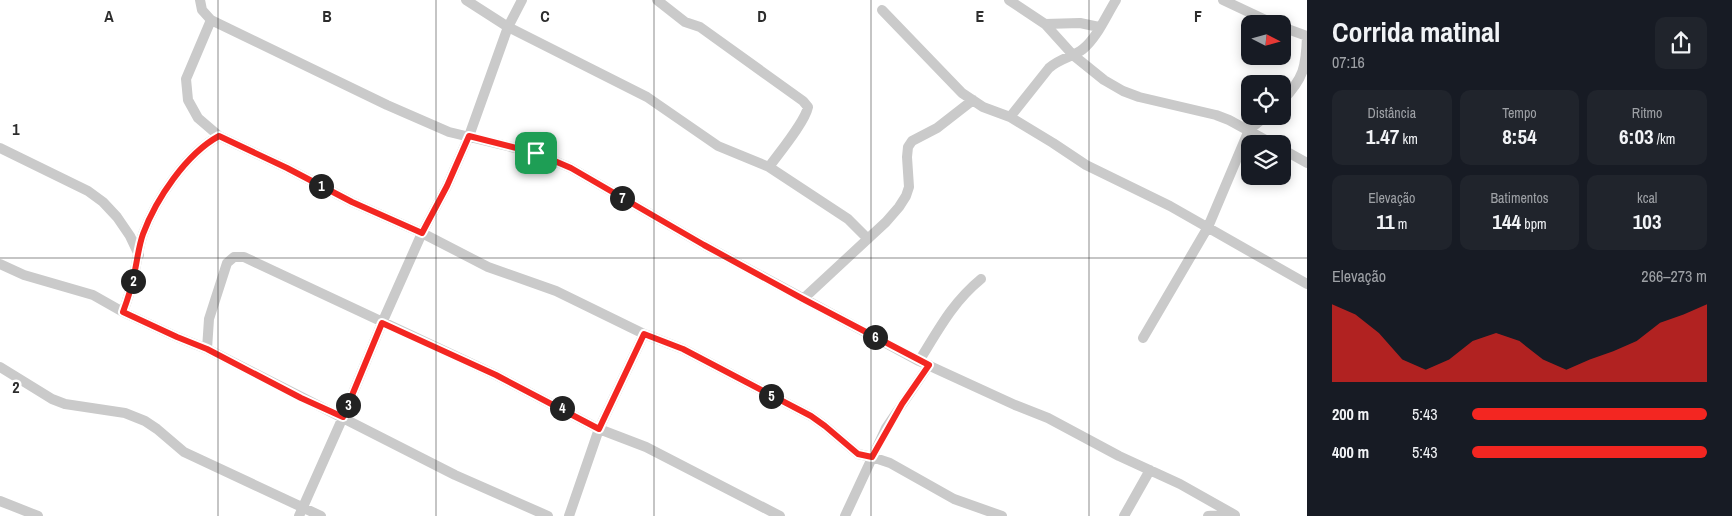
<!DOCTYPE html>
<html lang="pt">
<meta charset="utf-8">
<style>
:root{--surface:#171b24;--page:#20242c;--text:#f1f3f6;--muted:#9ea1a6;--accent:#f32621}
body{margin:0;font-family:"Archivo Narrow",sans-serif;background:var(--page);color:var(--text);height:100vh;display:flex;flex-direction:column;font-size:19px;white-space:nowrap}
*{box-sizing:border-box;margin:0}
p{font-size:16px;color:var(--muted)}
.icon{flex:none;width:28px;height:28px;fill:none;stroke:currentColor;stroke-width:2;stroke-linecap:round;stroke-linejoin:round}
.map{position:relative;flex:1;overflow:hidden}
.side{display:flex;flex-direction:column;background:var(--surface);width:425px}
.side>*{flex:none}
.needle{width:32px;rotate:96deg}
.controls{position:absolute;left:1241px;top:15px;display:grid;gap:10px}
.controls a{display:grid;place-items:center;width:50px;height:50px;border-radius:10px;background:var(--surface);box-shadow:0 2px 12px #0003;font-size:25px}
.pin{position:absolute;display:grid;place-items:center;width:42px;height:42px;color:#fff;margin:-21px;border-radius:10px;box-shadow:0 2px 8px #0006}
.km{position:absolute;width:25px;height:25px;margin:-12px;border-radius:50%;background:#222;color:#fff;font-size:14px;line-height:25px;text-align:center}
.round{display:grid;place-items:center;flex:none;width:52px;height:52px;border-radius:10px;background:var(--page)}
.head{display:flex;align-items:center;justify-content:space-between;height:85px;padding:0 25px}
h1{font-size:28px;font-weight:800;line-height:38px}
.metrics{display:grid;grid-template-columns:repeat(3,1fr);gap:8px;height:85px;padding:5px 25px}
.metrics div{display:grid;align-content:center;border-radius:10px;background:var(--page);text-align:center}
.metrics b{font-size:21px;font-weight:800}
.metrics small{font-size:14px;font-weight:400}
.metrics p{font-size:14px}
.chart{height:140px;padding:10px 25px}
.chart p{display:flex;justify-content:space-between}
.chart svg{width:100%;height:90px;margin-top:5px;fill:var(--accent);opacity:.7}
ul{padding:0 25px;list-style:none;font-size:16px}
li{display:grid;grid-template-columns:80px 60px 1fr;align-items:center;height:38px}
li i{height:12px;border-radius:6px;background:var(--accent)}
main{display:flex;flex:1;min-height:0}
.map>svg:first-child{display:block}
</style>
<main>
<div class="map">
<svg width="1307" height="516" viewBox="0 0 1307 516">
<rect width="100%" height="100%" fill="#fff"/>
<g fill="none" stroke-linecap="round" stroke-linejoin="round">
<path stroke="#cacaca" stroke-width="10" d="M200,0L202,10L211,20L387,105L449,132L536,153L571,168L704,245L919,361L1015,405L1048,418L1119,456L1180,484L1235,515
M466,0L508,27L647,97L718,146L769,167L848,219L868,239
M657,0L685,22L700,27L803,101L808,107C805,122 779,153 769,167
M1009,0L1045,24L1073,55L1104,80L1123,91L1139,97L1216,115L1229,120L1273,144
M1223,0L1274,24
M882,10L962,93L983,107L1010,117L1053,143L1086,165L1170,206L1307,284
M211,20L186,79L188,100L198,118L219,136L287,168L352,202L422,233L488,267L556,291L644,334L683,349L811,416L825,426L858,454L872,457L890,463L954,499L1002,516
M1045,24L1080,23L1099,27
M1282,27L1307,36
M1282,101C1304,78 1306,67 1307,36
M1010,117L1049,68C1060,58 1073,57 1083,49C1097,38 1107,14 1116,0
M0,148L88,191L103,202L117,217L130,236L139,255
M1282,149L1307,163
M0,264L24,275L93,295L123,312L177,337L207,349L455,475L548,516
M803,299L886,222L899,207L906,196L909,187L907,157L908,147L912,141L937,128L973,100
M123,312C127,301 131,290 133,279C137,264 138,248 143,234C156,199 186,154 219,136
M1143,338L1208,227L1249,130L1266,116
M207,349L209,319L227,263L234,257H244L496,375L599,429L646,447L780,516
M919,361C939,329 952,303 981,279
M0,367L52,399L65,404L125,413L145,421L157,429L184,452L321,516
M0,501L38,516
M299,516L343,417L382,323L422,233L447,186L469,136L508,27L522,0
M569,516L599,429L644,334
M845,516L886,428L929,365
M1124,516L1150,470
M1208,516L1232,514"/>
</g>
<g fill="none" stroke-linecap="round" stroke-linejoin="round">
<defs>
<path id="route" d="M219,136L287,168L352,202L422,233L447,186L469,136L536,153L571,168L704,245L803,299L929,365L902,404L872,457L858,454L825,426L811,416L683,349L644,334L599,429L496,375L382,323L343,417L301,398L207,349L177,337L123,312C127,301 131,290 133,279C137,264 138,248 143,234C156,199 186,154 219,136Z"/>
</defs>
<use href="#route" stroke="#fff" stroke-width="10"/>
<use href="#route" stroke="#f32621" stroke-width="6"/>
</g>
<path fill="none" stroke="#2d2d2d" stroke-width="1" stroke-opacity="0.55" d="M218,0V516M436,0V516M654,0V516M871,0V516M1089,0V516M0,258H1307"/>
<g font-size="16" text-anchor="middle" font-weight="bold" fill="#2d2d2d" stroke="#fff" stroke-width="5" stroke-linejoin="round" paint-order="stroke">
<text x="109" y="22">A</text>
<text x="327" y="22">B</text>
<text x="545" y="22">C</text>
<text x="762" y="22">D</text>
<text x="980" y="22">E</text>
<text x="1198" y="22">F</text>
<text x="16" y="135">1</text>
<text x="16" y="393">2</text>
</g>
</svg>
<div class="controls">
<a><svg class="needle" viewBox="-14 -14 28 28"><path d="M0-13l5 13h-10z" fill="#e53935"/><path d="M0 13l5-13h-10z" fill="#9ea1a6"/></svg></a>
<a><svg class="icon" aria-label="locate" viewBox="0 0 24 24"><circle cx="12" cy="12" r="6"/><path d="M12 2v4M12 18v4M2 12h4M18 12h4"/></svg></a>
<a><svg class="icon" aria-label="layers" viewBox="0 0 24 24"><path d="M12 4l9 5-9 5-9-5zM3 14l9 5 9-5"/></svg></a>
</div>
<div class="pin" style="left:536px;top:153px;background:#1e9e55"><svg class="icon" aria-label="arrive" viewBox="0 0 24 24"><path d="M6 21V4h12l-3 4 3 4H6"/></svg></div>
<b class="km" style="left:321px;top:186px">1</b>
<b class="km" style="left:133px;top:281px">2</b>
<b class="km" style="left:348px;top:405px">3</b>
<b class="km" style="left:562px;top:408px">4</b>
<b class="km" style="left:771px;top:396px">5</b>
<b class="km" style="left:875px;top:337px">6</b>
<b class="km" style="left:622px;top:198px">7</b>
</div>
<section class="side">
<div class="head"><div><h1>Corrida matinal</h1><p>07:16</p></div><a class="round"><svg class="icon" aria-label="share" viewBox="0 0 24 24"><path d="M12 15V3M7 8l5-5 5 5M5 13v7h14v-7"/></svg></a></div>
<div class="metrics">
<div><p>Distância</p><b>1.47<small> km</small></b></div>
<div><p>Tempo</p><b>8:54</b></div>
<div><p>Ritmo</p><b>6:03<small> /km</small></b></div>
</div>
<div class="metrics">
<div><p>Elevação</p><b>11<small> m</small></b></div>
<div><p>Batimentos</p><b>144<small> bpm</small></b></div>
<div><p>kcal</p><b>103</b></div>
</div>
<div class="chart"><p><span>Elevação</span>266–273 m</p>
<svg viewBox="0 0 160 44" preserveAspectRatio="none"><path d="M0 44V6L10 11L20 20L30 33L40 38L50 33L60 24L70 20L80 24L90 33L100 38L110 33L120 29L130 24L140 15L150 11L160 6V44z"/></svg>
</div>
<ul>
<li><b>200 m</b>5:43<i style="width:100%"></i></li>
<li><b>400 m</b>5:43<i style="width:100%"></i></li>
</ul>
</section>
</main>
